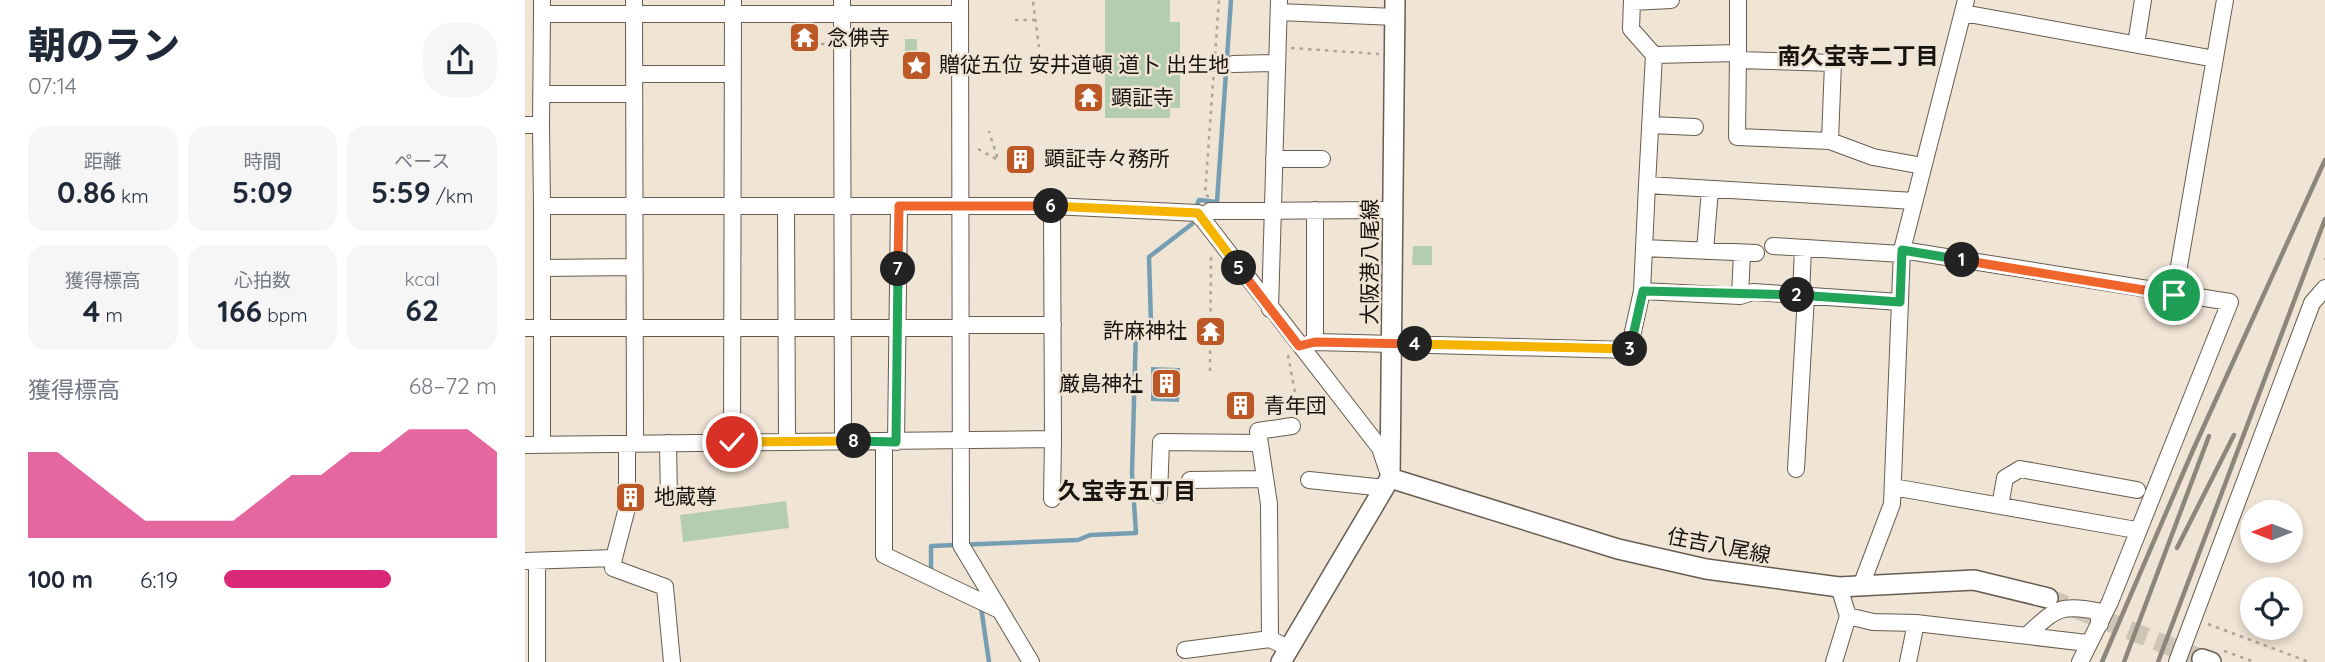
<!DOCTYPE html>
<html lang="ja">
<meta charset="utf-8">
<style>
:root{--surface:#fff;--page:#f6f6f7;--text:#1f2937;--muted:#747a83;--accent:#db2777}
body{margin:0;font-family:Quicksand,"Noto Sans JP",sans-serif;background:var(--page);color:var(--text);height:100vh;display:flex;flex-direction:column;font-size:26px;white-space:nowrap}
*{box-sizing:border-box;margin:0}
p{font-size:23px;color:var(--muted)}
.icon{flex:none;width:38px;height:38px;fill:none;stroke:currentColor;stroke-width:2;stroke-linecap:round;stroke-linejoin:round}
.map{position:relative;flex:1;overflow:hidden}
.details{display:flex;flex-direction:column;background:var(--surface);width:525px}
.details>*{flex:none}
.needle{width:46px;rotate:270deg}
.tools{position:absolute;left:1715px;top:500px;display:grid;gap:14px}
.tools a{display:grid;place-items:center;width:63px;height:63px;border-radius:50%;background:var(--surface);box-shadow:0 4px 10px #0003;font-size:35px}
.pin{position:absolute;display:grid;place-items:center;width:60px;height:60px;color:#fff;margin:-30px;border:4px solid #fff;border-radius:50%;box-shadow:0 2px 7px #0007}
.km{position:absolute;width:35px;height:35px;margin:-18px;border-radius:50%;background:#222;color:#fff;font-size:19px;line-height:35px;text-align:center}
.round{display:grid;place-items:center;flex:none;width:74px;height:74px;border-radius:28px;background:var(--page)}
.overview{display:flex;align-items:center;justify-content:space-between;height:119px;padding:0 28px}
h1{font-size:38px;font-weight:800;line-height:52px}
.stats{display:grid;grid-template-columns:repeat(3,1fr);gap:10px;height:119px;padding:7px 28px}
.stats div{display:grid;align-content:center;border-radius:18px;background:var(--page);text-align:center}
.stats b{font-size:30px;font-weight:800}
.stats small{font-size:19px;font-weight:400}
.stats p{font-size:19px}
.chart{height:196px;padding:14px 28px}
.chart p{display:flex;justify-content:space-between}
.chart svg{width:100%;height:126px;margin-top:7px;fill:var(--accent);opacity:.7}
ul{padding:0 28px;list-style:none;font-size:23px}
li{display:grid;grid-template-columns:112px 84px 1fr;align-items:center;height:52px}
li i{height:18px;border-radius:9px;background:var(--accent)}
main{display:flex;flex:1;min-height:0}
.map>svg:first-child{display:block}
</style>
<main>
<section class="details">
<div class="overview"><div><h1>朝のラン</h1><p>07:14</p></div><a class="round"><svg class="icon" aria-label="share" viewBox="0 0 24 24"><path d="M12 15V3M7 8l5-5 5 5M5 13v7h14v-7"/></svg></a></div>
<div class="stats">
<div><p>距離</p><b>0.86<small> km</small></b></div>
<div><p>時間</p><b>5:09</b></div>
<div><p>ペース</p><b>5:59<small> /km</small></b></div>
</div>
<div class="stats">
<div><p>獲得標高</p><b>4<small> m</small></b></div>
<div><p>心拍数</p><b>166<small> bpm</small></b></div>
<div><p>kcal</p><b>62</b></div>
</div>
<div class="chart"><p><span>獲得標高</span>68–72 m</p>
<svg viewBox="0 0 160 44" preserveAspectRatio="none"><path d="M0 44V14L10 14L20 22L30 30L40 38L50 38L60 38L70 38L80 30L90 22L100 22L110 14L120 14L130 6L140 6L150 6L160 14V44z"/></svg>
</div>
<ul>
<li><b>100 m</b>6:19<i style="width:61%"></i></li>
</ul>
</section>
<div class="map">
<svg width="1800" height="662" viewBox="0 0 1800 662">
<rect width="100%" height="100%" fill="#f0e4d5"/>
<path fill="#b4ccaf" d="M580,0H645V22H655V108H645V118H580Z
M380,39H392V67H380Z
M888,246H907V265H887Z
M261,501L264,528L158,542L155,515Z"/>
<path fill="#769eb3" d="M626,367L655,368L654,402L626,401Z"/>
<g fill="none" stroke-linecap="round" stroke-linejoin="round">
<path stroke="#769eb3" stroke-width="4.5" d="M671,207L674,200L692,202L706,0
M406,573V546L553,540L565,535L611,533L607,473L611,329L626,324L624,257L667,224
M456,607L464,662"/>
<path stroke="#cfc5b7" stroke-width="19" stroke-dasharray="19 10" stroke-linecap="butt" d="M1523,598L1677,659"/>
<defs>
<path id="minor" d="M17,0V14H435
M109,0L110,444
M317,0L318,441
M435,0L436,545L506,662
M1107,0L1106,29L1129,55L1122,185
M1107,2L1146,0
M754,12L870,17
M1438,13L1690,59
M1611,44L1618,0
M1213,53V0
M1129,55L1213,53L1212,137L1305,141L1348,157L1398,166
M1213,60L1308,63L1305,141
M708,64L752,63
M109,74H208
M16,94H109
M0,125H16L17,206H527L673,213L855,448L862,469
M16,125L17,14
M1125,125L1170,127
M749,159H797
M261,206L262,441
M676,218L685,211L861,210
M1248,246L1377,254
M1119,248L1231,253
M1377,250L1705,302L1585,602L1555,662
M1180,251L1185,189
M17,268L109,267
M1117,291L1215,296L1228,292L1375,302
M1276,295L1278,248
M1649,295L1700,0
M1215,296L1217,253
M745,309L754,0
M434,325H528
M0,328H434
M790,342L1104,350L1117,291L1122,185L1389,201
M780,345L790,342V210
M207,442L208,0
M359,442V555L472,609
M371,442L374,206
M143,443L144,499
M0,445L528,439L527,206
M17,445V206
M1271,469L1281,296
M665,480L739,479
M784,480L860,488
M1368,487L1611,530
M634,495L636,442L733,443
M527,499L528,439
M1475,506L1480,478L1495,469L1612,490
M89,558L88,568L140,587L147,662
M0,561L89,558L102,508V444
M12,561V662
M1336,586L1367,504L1377,250L1441,0
M1314,587L1323,616L1348,622L1391,623L1562,643
M1501,636C1529,611 1533,603 1572,611L1575,624
M765,649L745,639L744,504L733,431L767,426
M660,650L745,639
M1309,662L1323,616
M1383,662L1391,623
M1652,662L1787,303L1800,288"/>
<path id="major" d="M865,478L1093,549L1181,569L1314,587L1449,580L1523,598
M1677,659L1686,662
M756,662L865,478L870,0"/>
</defs>
<use href="#minor" stroke="#665c4f" stroke-width="18"/>
<use href="#major" stroke="#665c4f" stroke-width="22"/>
<path stroke="#aea498" stroke-width="2.5" stroke-dasharray="3.5 5" stroke-linecap="butt" d="M508,2L514,47
M490,20H510
M279,44H304
M766,48L854,54
M453,149L473,160L464,131
M684,197L680,194L694,0
M1800,258V260
M763,355L774,414
M685,371L686,256
M647,385H655
M1683,624L1784,662
M1699,651L1730,662"/>
<use href="#minor" stroke="#fff" stroke-width="16"/>
<use href="#major" stroke="#fff" stroke-width="19"/>
<path stroke="#8e867b" stroke-width="4.5" d="M1652,548L1709,435
M1577,662L1668,450L1800,160
M1599,662L1684,436
M1633,662L1800,219"/>
</g>
<g fill="none" stroke-linecap="round" stroke-linejoin="round">
<defs>
<path id="split-1" d="M1437,260L1649,295"/>
<path id="split-2" d="M1272,295L1375,302L1377,250L1437,260"/>
<path id="split-3" d="M1105,349L1118,291L1272,295"/>
<path id="split-4" d="M890,344L1105,349"/>
<path id="split-5" d="M714,268L774,346L790,342L890,344"/>
<path id="split-6" d="M526,206L673,213L714,268"/>
<path id="split-7" d="M373,269L374,206H526"/>
<path id="split-8" d="M329,441L371,442L373,269"/>
<path id="split-9" d="M207,442L329,441"/>
</defs>
<use href="#split-1" stroke="#fff" stroke-width="14"/>
<use href="#split-2" stroke="#fff" stroke-width="14"/>
<use href="#split-3" stroke="#fff" stroke-width="14"/>
<use href="#split-4" stroke="#fff" stroke-width="14"/>
<use href="#split-5" stroke="#fff" stroke-width="14"/>
<use href="#split-6" stroke="#fff" stroke-width="14"/>
<use href="#split-7" stroke="#fff" stroke-width="14"/>
<use href="#split-8" stroke="#fff" stroke-width="14"/>
<use href="#split-9" stroke="#fff" stroke-width="14"/>
<use href="#split-1" stroke="#f0652b" stroke-width="9"/>
<use href="#split-2" stroke="#22a559" stroke-width="9"/>
<use href="#split-3" stroke="#22a559" stroke-width="9"/>
<use href="#split-4" stroke="#f5b400" stroke-width="9"/>
<use href="#split-5" stroke="#f0652b" stroke-width="9"/>
<use href="#split-6" stroke="#f5b400" stroke-width="9"/>
<use href="#split-7" stroke="#f0652b" stroke-width="9"/>
<use href="#split-8" stroke="#22a559" stroke-width="9"/>
<use href="#split-9" stroke="#f5b400" stroke-width="9"/>
</g>
<defs>
<symbol id="temple-square" viewBox="-11 -11 22 22"><rect x="-9" y="-9" width="18" height="18" rx="4" fill="#bc5826" stroke="#f0e4d5"/><path d="M0-6L5-2H3V0L6.5 2.5H4V6H1.5V3h-3V6H-4V2.5H-6.5L-3 0V-2H-5Z" fill="#fff"/></symbol>
<symbol id="sight-square" viewBox="-11 -11 22 22"><rect x="-9" y="-9" width="18" height="18" rx="4" fill="#bc5826" stroke="#f0e4d5"/><path d="M0-6L1.8-2.2L6-1.7L2.9 1.2L3.7 5.4L0 3.3L-3.7 5.4L-2.9 1.2L-6-1.7L-1.8-2.2Z" fill="#fff"/></symbol>
<symbol id="building-square" viewBox="-11 -11 22 22"><rect x="-9" y="-9" width="18" height="18" rx="4" fill="#bc5826" stroke="#f0e4d5"/><path d="M-4-6H4V6H1V3H-1V6H-4ZM-2.5-4.3h1.7v1.8h-1.7ZM.8-4.3h1.7v1.8H.8ZM-2.5-1h1.7V.8h-1.7ZM.8-1h1.7V.8H.8Z" fill="#fff"/></symbol>
</defs>
<g fill-rule="evenodd">
<use href="#temple-square" x="262" y="20" width="35" height="35"/>
<use href="#sight-square" x="374" y="48" width="35" height="35"/>
<use href="#temple-square" x="546" y="80" width="35" height="35"/>
<use href="#building-square" x="478" y="142" width="35" height="35"/>
<use href="#temple-square" x="668" y="314" width="35" height="35"/>
<use href="#building-square" x="624" y="366" width="35" height="35"/>
<use href="#building-square" x="698" y="388" width="35" height="35"/>
<use href="#building-square" x="88" y="480" width="35" height="35"/>
</g>
<g text-anchor="middle" stroke-width="5" stroke-linejoin="round" paint-order="stroke">
<g font-size="21" fill="#17130e" stroke="#f0e4d5" text-anchor="start">
<text x="302" y="45">念佛寺</text>
<text x="414" y="72">贈従五位 安井道頓 道卜 出生地</text>
<text x="586" y="105">顕証寺</text>
<text x="519" y="166">顕証寺々務所</text>
<text x="662" y="338" text-anchor="end">許麻神社</text>
<text x="618" y="391" text-anchor="end">厳島神社</text>
<text x="739" y="413">青年団</text>
<text x="129" y="504">地蔵尊</text>
</g>
<g font-size="21" fill="#17130e" stroke="#f0e4d5">
<text transform="translate(845 262) rotate(-90)" y="7">大阪港八尾線</text>
<text transform="translate(1194 546) rotate(11)" y="7">住吉八尾線</text>
</g>
<g font-size="23" font-weight="bold" fill="#17130e" stroke="#f0e4d5">
<text x="1333" y="64">南久宝寺二丁目</text>
<text x="602" y="499">久宝寺五丁目</text>
</g>
</g>
</svg>
<div class="tools">
<a><svg class="needle" viewBox="-14 -14 28 28"><path d="M0-13l5 13h-10z" fill="#e53935"/><path d="M0 13l5-13h-10z" fill="#747a83"/></svg></a>
<a><svg class="icon" aria-label="locate" viewBox="0 0 24 24"><circle cx="12" cy="12" r="6"/><path d="M12 2v4M12 18v4M2 12h4M18 12h4"/></svg></a>
</div>
<div class="pin" style="left:1649px;top:295px;background:#1e9e55"><svg class="icon" aria-label="arrive" viewBox="0 0 24 24"><path d="M6 21V4h12l-3 4 3 4H6"/></svg></div>
<div class="pin" style="left:207px;top:442px;background:#d93025"><svg class="icon" aria-label="check" viewBox="0 0 24 24"><path d="M5 12l5 5 9-10"/></svg></div>
<b class="km" style="left:1437px;top:260px">1</b>
<b class="km" style="left:1272px;top:295px">2</b>
<b class="km" style="left:1105px;top:349px">3</b>
<b class="km" style="left:890px;top:344px">4</b>
<b class="km" style="left:714px;top:268px">5</b>
<b class="km" style="left:526px;top:206px">6</b>
<b class="km" style="left:373px;top:269px">7</b>
<b class="km" style="left:329px;top:441px">8</b>
</div>
</main>
